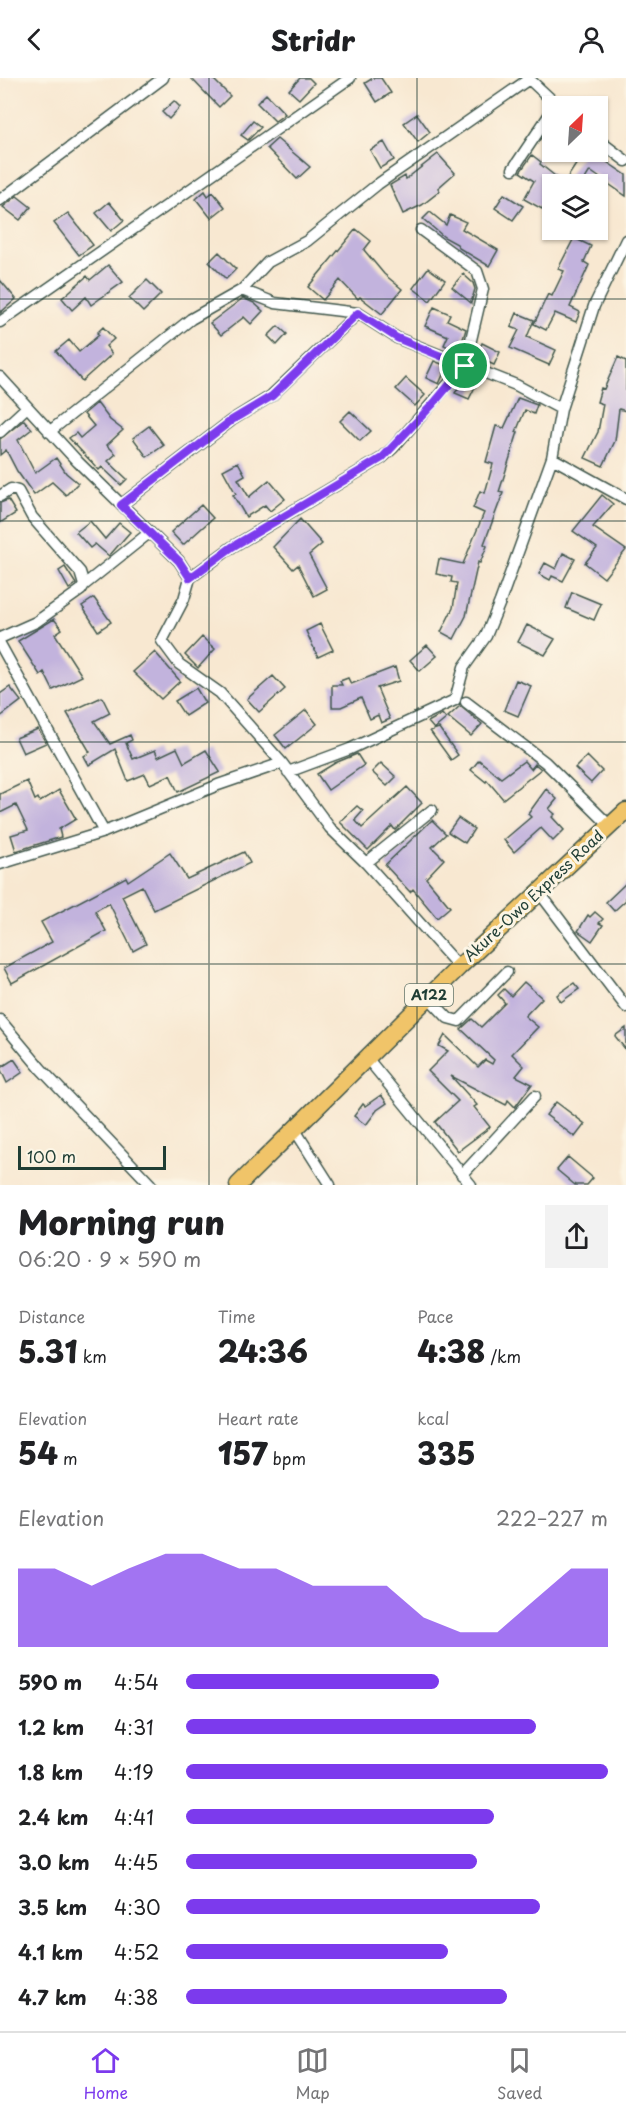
<!DOCTYPE html>
<meta charset="utf-8">
<style>
:root{--surface:#fff;--page:#f2f2f2;--text:#202124;--muted:#757577;--line:#e0e0e0;--accent:#7c3aed}
body{margin:0;font-family:"Playpen Sans",sans-serif;background:var(--page);color:var(--text);height:100vh;display:flex;flex-direction:column;font-size:22px;white-space:nowrap}
*{box-sizing:border-box;margin:0}
p{font-size:20px;color:var(--muted)}
.icon{flex:none;width:33px;height:33px;fill:none;stroke:currentColor;stroke-width:2;stroke-linecap:round;stroke-linejoin:round}
.map{position:relative;height:1107px;overflow:hidden}
.side{display:flex;flex-direction:column;background:var(--surface);flex:1}
.side>*{flex:none}
.needle{width:39px;rotate:25deg}
.tools{position:absolute;left:542px;top:18px;display:grid;gap:12px}
.tools a{display:grid;place-items:center;width:66px;height:66px;border-radius:0px;background:var(--surface);box-shadow:0 2px 4px #0004;font-size:30px}
.scale{position:absolute;left:18px;bottom:15px;width:148px;box-sizing:border-box;padding-left:6px;border:3px solid #1f3d34;border-top:0;font-size:16px;line-height:21px;white-space:nowrap;color:#1f3d34;-webkit-text-stroke:4px #fcf5e5;paint-order:stroke}
.pin{position:absolute;display:grid;place-items:center;width:51px;height:51px;color:#fff;margin:-26px;border:3px solid #fff;border-radius:50%;box-shadow:0 2px 6px #0007}
.round{display:grid;place-items:center;flex:none;width:63px;height:63px;border-radius:0px;background:var(--page)}
.summary{display:flex;align-items:center;justify-content:space-between;height:102px;padding:0 18px}
h1{font-size:33px;font-weight:800;line-height:45px}
.figures{display:grid;grid-template-columns:repeat(3,1fr);gap:9px;height:102px;padding:6px 18px}
.figures div{display:grid;align-content:center}
.figures b{font-size:30px;font-weight:800}
.figures small{font-size:16px;font-weight:400}
.figures p{font-size:16px}
.chart{height:168px;padding:12px 18px}
.chart p{display:flex;justify-content:space-between}
.chart svg{width:100%;height:108px;margin-top:6px;fill:var(--accent);opacity:.7}
ul{padding:0 18px;list-style:none;font-size:20px}
li{display:grid;grid-template-columns:96px 72px 1fr;align-items:center;height:45px}
li i{height:15px;border-radius:8px;background:var(--accent)}
header{display:flex;justify-content:space-between;align-items:center;height:78px;padding:0 18px;background:var(--surface);font-size:27px;font-weight:800}
.tabs{display:flex;justify-content:space-around;align-items:center;height:84px;border-top:2px solid var(--line);background:var(--surface);font-size:16px;color:var(--muted)}
.tabs a{display:grid;justify-items:center;gap:3px}
.tabs .active{color:var(--accent)}
.map>svg:first-child{display:block}
</style>
<header><svg class="icon" aria-label="back" viewBox="0 0 24 24"><path d="M15 5l-7 7 7 7"/></svg>Stridr<svg class="icon" aria-label="person" viewBox="0 0 24 24"><circle cx="12" cy="8" r="4"/><path d="M4 21q1-7 8-7t8 7"/></svg></header>
<div class="map">
<svg width="626" height="1107" viewBox="0 0 626 1107">
<rect width="100%" height="100%" fill="#fcf5e5"/>
<filter id="ink" filterUnits="userSpaceOnUse"><feTurbulence type="fractalNoise" baseFrequency=".0167" numOctaves="2"/><feDisplacementMap in="SourceGraphic" scale="12" xChannelSelector="R" yChannelSelector="G"/><feConvolveMatrix kernelMatrix="1 2 1 2 8 2 1 2 1" color-interpolation-filters="sRGB"/></filter>
<filter id="wash" filterUnits="userSpaceOnUse"><feTurbulence type="fractalNoise" baseFrequency=".008" numOctaves="4" result="noise"/><feDisplacementMap in="SourceGraphic" scale="24" xChannelSelector="R" yChannelSelector="G"/><feGaussianBlur stdDeviation="1.35" result="paint"/><feColorMatrix in="noise" values="0 0 0 0 0 0 0 0 0 0 0 0 0 0 0 0 0 1.4 0 .05"/><feComposite in="paint" operator="in"/></filter>
<g filter="url(#wash)">
<rect width="100%" height="100%" fill="#f8e8d1"/>
<g id="blocks">
<path fill="#c2b3dd" d="M191,0H212L230,18L219,29Z
M300,0H309L314,5L299,21L289,12Z
M373,0H381L391,15L377,24L365,5Z
M266,16L285,36L275,43L257,25Z
M174,23L180,29L169,41L162,34Z
M417,36L430,54L418,64L404,45Z
M253,43L261,49L248,62L241,57Z
M277,61L310,89L297,101L267,70Z
M384,64L394,82L380,90L370,72Z
M584,74H592L626,97V118L590,93L582,106H552V114L542,131L524,121L534,103L520,94L532,77L541,84L540,86L564,105Z
M438,76L455,95L438,110L440,113L422,127L403,136L390,107L405,98L406,101Z
M205,113L208,118L213,114L225,129L211,140L196,121Z
M504,116L523,128L513,142L495,130Z
M17,118L31,129L20,142L3,129Z
M109,124L124,142L111,153L96,135Z
M430,134L446,147L450,137L466,144L462,151L498,172L489,188L459,170L457,166L444,159L423,141Z
M68,135L93,167L79,177L54,145Z
M356,151L371,163L364,172L384,196L402,211L382,236L360,219L358,221L340,202L323,222L308,209Z
M574,160L591,168L584,184L589,187L570,229L580,234L576,244L555,235L546,252L534,246L548,216L552,218L564,193L558,191Z
M219,174L236,191L226,201L209,184Z
M108,187L123,204L91,227L86,219L72,232L62,220L87,198L90,202Z
M428,190L445,202L430,223L413,210Z
M463,196L473,205L475,211L471,225L452,209Z
M0,202L16,221L0,235Z
M147,202L161,216L143,234L129,220Z
M243,220L254,225L263,233L251,246L244,239L221,257L210,245Z
M434,229L450,236L447,242L466,251L459,274L444,267L448,258L425,248Z
M517,235L534,242L527,259L556,272L549,287L510,270L519,252L511,249Z
M278,248L287,256L277,267L268,258Z
M103,249L114,261L106,268L112,276L82,303L56,273L69,262L79,274L99,257L97,255Z
M482,265L500,274L494,287L476,279Z
M618,279L626,283V333L619,331L615,363L603,388L585,380L598,354L603,326L597,324L601,310L604,311Z
M434,283L447,288L439,306L426,300Z
M467,296L479,301L469,321L455,315Z
M406,300L425,317L415,328L396,311Z
M518,320L537,327L534,336L525,332L516,354H518L499,414L503,415L484,466L487,468L480,485L478,484L466,538L454,561L441,554L453,530L457,505L451,504L452,499L436,496L439,481L463,486L484,435L473,430L480,413L485,415L493,386L486,384L496,348L504,350Z
M97,325L110,342L123,352L107,367L116,376L108,383L127,401L121,407L102,389L99,392L69,360L76,355L80,360L94,348L84,336Z
M350,333L371,353L360,363L340,343Z
M24,342L32,351L18,362L35,395L56,380L66,395L78,405L66,417L52,404L34,417L17,393L6,372L0,377V361Z
M149,348L164,367L147,379L133,360Z
M238,384L245,397L238,401L249,419L269,402L285,421L270,433L265,427L246,439L233,417L236,416L223,392Z
M602,417L613,426L593,449L626,472L604,500L585,485L597,470L573,453Z
M8,422L16,435L0,445V425Z
M201,427L213,440L183,467L171,454Z
M300,441L322,466L309,477L327,511L314,518L298,487L293,491L273,469Z
M90,443L105,461L119,445L130,454L109,478L95,466L90,470L76,454Z
M563,475L575,481L563,503L552,498L550,502L539,496L545,485L556,491Z
M65,489L76,506L69,511L59,493Z
M572,514L601,526L594,542L566,530Z
M94,520L111,544L98,553L82,528Z
M54,541L62,551L55,556L82,598L53,612L44,594L40,597L18,563Z
M320,546L333,572L318,579L306,553Z
M527,547L555,561L545,577L518,564Z
M202,559L215,571L198,590L185,577Z
M427,567L437,578L420,593L410,582Z
M155,574L180,603L161,621L133,594Z
M395,589L399,603L377,610L390,641L381,645L378,637L370,641L361,620L341,629H332V607H342L340,603L348,600L351,606Z
M273,598L285,611L259,634L247,621Z
M516,602L531,608L518,638L504,632Z
M10,609L21,623L0,639V616Z
M196,610L205,625L185,638L175,623Z
M102,619L110,635L94,643L110,666L130,657L132,662L126,665L133,681L155,672L158,679L177,670L184,685L206,672L220,694L178,714L170,697L150,706L145,696L128,703L115,671L89,687L84,678L90,674L67,635Z
M460,628L482,646L471,658L448,639Z
M306,632L317,646L286,671L275,657Z
M442,636L446,641L434,651L428,644Z
M439,650L458,677L451,682L430,653Z
M38,651L46,665L23,675L16,660Z
M357,676L364,687L328,712L317,696L335,685Z
M587,678L602,693L591,705L575,690Z
M479,682L501,700L524,683L531,691L535,686L541,691L503,721L487,702L486,704L471,692Z
M381,685L396,699L387,708L372,694Z
M27,703L35,722L38,720L40,724L59,712L76,741L59,751L61,759L16,773L11,757L28,752L16,727L0,735V716Z
M407,709L422,725L395,752L392,748L368,772L340,744L357,728L363,733L355,742L362,750Z
M546,711L557,721L549,731L555,736L552,739L564,752L553,763L541,750L514,774L504,762L531,739L528,736Z
M458,740L474,751L465,765L448,754Z
M432,742L446,756L432,769L444,781L426,800L450,829L437,840L413,811L410,814L385,787Z
M244,774L250,785L154,832L142,808L122,818L146,866L133,873L109,825L95,833L106,853L12,905L4,890L52,864L41,844L126,799L128,803L170,775L187,801Z
M626,805V822L614,833L606,824Z
M595,834L603,841L599,845L603,847L592,863L578,853L588,837L590,839Z
M524,904L542,920L525,938L538,949L512,976L524,988L516,998L532,1006L515,1029L508,1022L506,1027L451,998L477,1027L474,1029L490,1049L458,1073L435,1044L458,1023L428,993L448,973L439,968L445,957L478,989L485,982L492,986L494,982L461,951L472,941L481,949L505,925L498,917L504,911L511,918Z
M574,905L579,911L561,924L557,917Z
M626,950V972L615,958Z
M14,981L23,994L7,1005L0,990Z
M381,1017L387,1025L377,1032L366,1047L354,1038L363,1026L365,1028Z
M556,1024L585,1046L575,1059L546,1037Z
M568,1079L593,1100L587,1107H575L557,1092Z"/>
</g>
</g>
<g filter="url(#ink)">
<use href="#blocks" fill-opacity="0" stroke="#40574c" stroke-width="1.5"/>
<g fill="none" stroke-linecap="round" stroke-linejoin="round">
<defs>
<path id="minor" d="M528,0L558,28
M597,61L626,83
M513,91L552,33
M0,122L163,0
M242,212L268,184L307,163L378,106L529,1
M358,235L397,260L516,307L561,331
M0,244L350,0
M0,299L78,384L179,483L190,500L184,521L162,563L179,586L220,615L282,685L330,750L366,785L459,889
M0,354L27,329
M49,354L191,241L242,212L275,225L358,235L271,318L232,342L121,427
M552,380L561,331L594,228L626,162
M0,418L11,411L18,413L32,439L80,494L84,507L81,512L36,544L0,560
M190,500L232,469L382,380L393,370L465,287L483,211L477,193L421,152
M84,507L149,455
M0,566L104,754
M466,624L545,684L610,748
M288,694L350,671L455,622L464,589L486,558L500,524L552,380L626,421
M366,785L432,732
M0,786L104,754L218,707L282,685
M539,814L626,929
M428,919L448,940L459,943L507,894
M0,942L41,991L151,1107
M367,980L471,1107
M295,1052L330,1107
M462,1097L535,1018"/>
<path id="highway" d="M238,1107L459,889L626,733"/>
</defs>
<use href="#minor" stroke="#40574c" stroke-width="13"/>
<use href="#highway" stroke="#40574c" stroke-width="19"/>
<use href="#minor" stroke="#fff" stroke-width="10"/>
<use href="#highway" stroke="#f0c469" stroke-width="16"/>
</g>
</g>
<g fill="none" stroke-linecap="round" stroke-linejoin="round" filter="url(#ink)">
<defs>
<path id="route" d="M358,235L397,260L465,288L434,325L382,380L232,469L190,500L179,483L121,427L232,342L272,318Z"/>
</defs>
<use href="#route" stroke="#fff" stroke-width="12"/>
<use href="#route" stroke="#7c3aed" stroke-width="8"/>
</g>
<path fill="none" stroke="#1f3d34" stroke-width="1.5" stroke-opacity="0.55" d="M209,0V1107M417,0V1107M0,221H626M0,443H626M0,664H626M0,886H626"/>
<g text-anchor="middle" stroke-width="6" stroke-linejoin="round" paint-order="stroke">
<rect fill="#fcf5e5" stroke="#617469" stroke-width="1.5" x="405" y="906" width="48" height="22" rx="4.5"/>
<g font-size="14" font-weight="bold" fill="#1f3d34">
<text x="429" y="922">A122</text>
</g>
<g font-size="15" fill="#1f3d34" stroke="#fcf5e5">
<text transform="translate(534 818) rotate(-43)" y="5">Akure-Owo Express Road</text>
</g>
</g>
</svg>
<div class="tools">
<a><svg class="needle" viewBox="-14 -14 28 28"><path d="M0-13l5 13h-10z" fill="#e53935"/><path d="M0 13l5-13h-10z" fill="#757577"/></svg></a>
<a><svg class="icon" aria-label="layers" viewBox="0 0 24 24"><path d="M12 4l9 5-9 5-9-5zM3 14l9 5 9-5"/></svg></a>
</div>
<div class="scale">100 m</div>
<div class="pin" style="left:465px;top:288px;background:#1e9e55"><svg class="icon" aria-label="arrive" viewBox="0 0 24 24"><path d="M6 21V4h12l-3 4 3 4H6"/></svg></div>
</div>
<section class="side">
<div class="summary"><div><h1>Morning run</h1><p>06:20 · 9 × 590 m</p></div><a class="round"><svg class="icon" aria-label="share" viewBox="0 0 24 24"><path d="M12 15V3M7 8l5-5 5 5M5 13v7h14v-7"/></svg></a></div>
<div class="figures">
<div><p>Distance</p><b>5.31<small> km</small></b></div>
<div><p>Time</p><b>24:36</b></div>
<div><p>Pace</p><b>4:38<small> /km</small></b></div>
</div>
<div class="figures">
<div><p>Elevation</p><b>54<small> m</small></b></div>
<div><p>Heart rate</p><b>157<small> bpm</small></b></div>
<div><p>kcal</p><b>335</b></div>
</div>
<div class="chart"><p><span>Elevation</span>222–227 m</p>
<svg viewBox="0 0 160 44" preserveAspectRatio="none"><path d="M0 44V12L10 12L20 19L30 12L40 6L50 6L60 12L70 12L80 19L90 19L100 19L110 32L120 38L130 38L140 25L150 12L160 12V44z"/></svg>
</div>
<ul>
<li><b>590 m</b>4:54<i style="width:60%"></i></li>
<li><b>1.2 km</b>4:31<i style="width:83%"></i></li>
<li><b>1.8 km</b>4:19<i style="width:100%"></i></li>
<li><b>2.4 km</b>4:41<i style="width:73%"></i></li>
<li><b>3.0 km</b>4:45<i style="width:69%"></i></li>
<li><b>3.5 km</b>4:30<i style="width:84%"></i></li>
<li><b>4.1 km</b>4:52<i style="width:62%"></i></li>
<li><b>4.7 km</b>4:38<i style="width:76%"></i></li>
</ul>
</section>
<nav class="tabs">
<a class="active"><svg class="icon" aria-label="home" viewBox="0 0 24 24"><path d="M3 11l9-7 9 7M6 9v11h12V9"/></svg>Home</a>
<a><svg class="icon" aria-label="map" viewBox="0 0 24 24"><path d="M3 6l6-2 6 2 6-2v14l-6 2-6-2-6 2zM9 4v14M15 6v14"/></svg>Map</a>
<a><svg class="icon" aria-label="saved" viewBox="0 0 24 24"><path d="M7 4h10v16l-5-4-5 4z"/></svg>Saved</a>
</nav>
